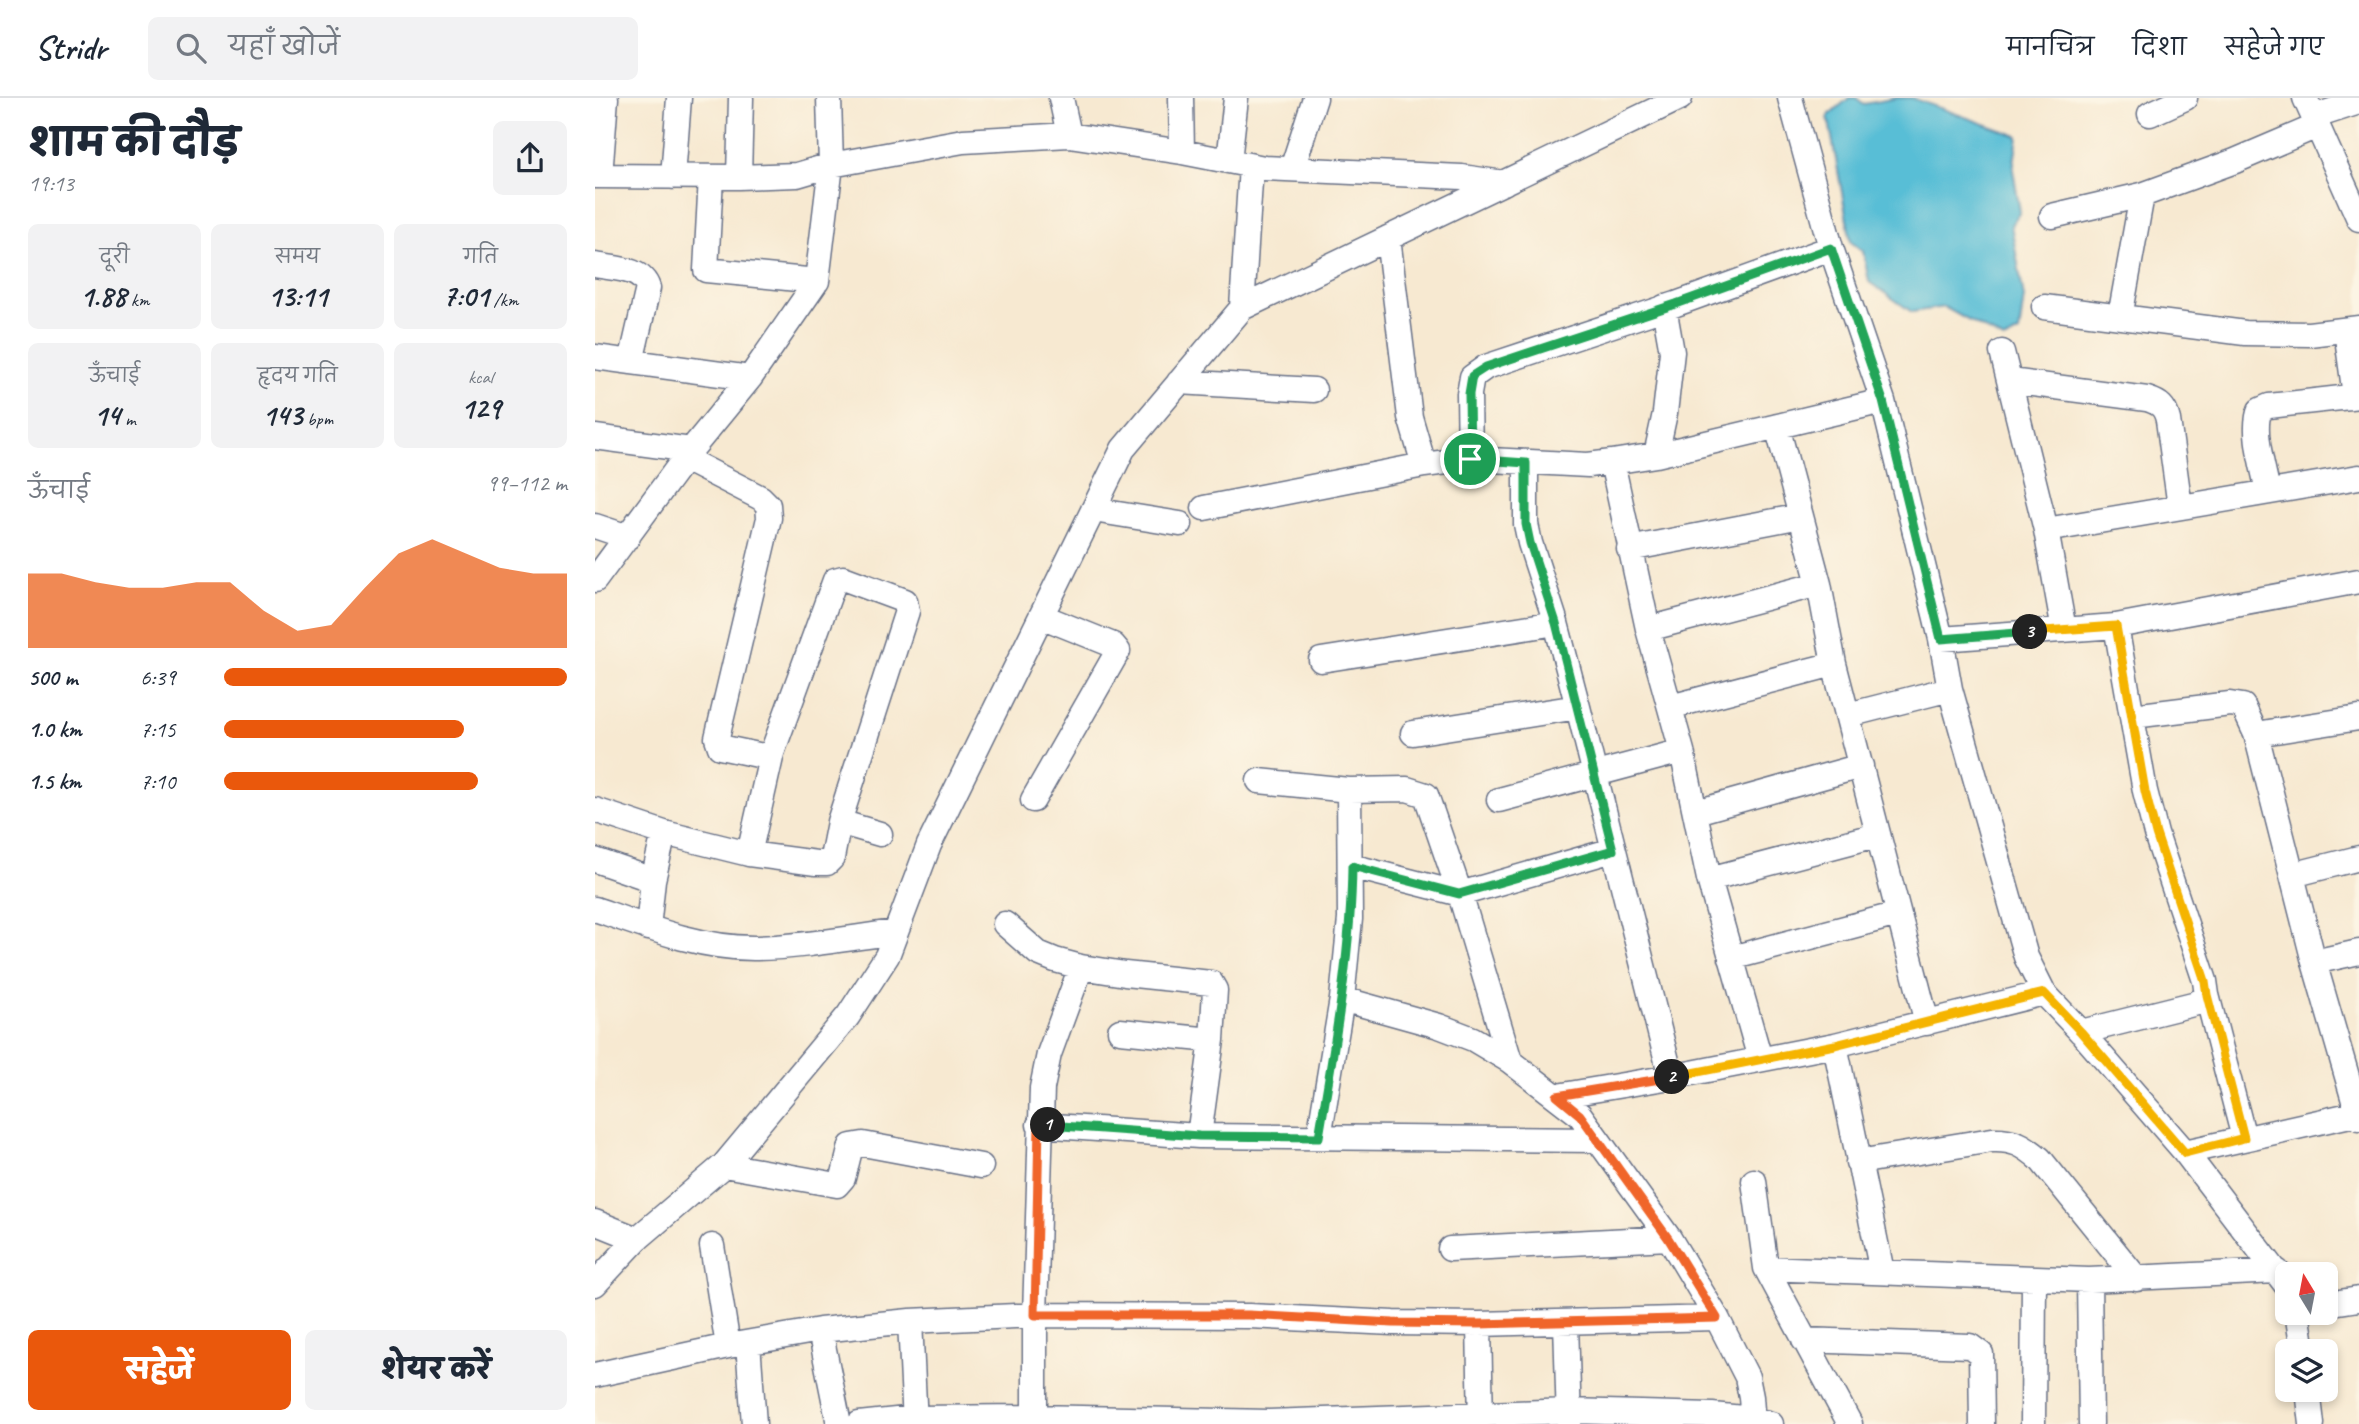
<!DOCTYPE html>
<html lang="hi">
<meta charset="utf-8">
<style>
:root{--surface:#fff;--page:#f2f2f3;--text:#1f2937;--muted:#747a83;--line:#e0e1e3;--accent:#ea580c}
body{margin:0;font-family:Caveat,"Playpen Sans Deva",sans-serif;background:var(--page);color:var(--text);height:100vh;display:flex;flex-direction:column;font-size:26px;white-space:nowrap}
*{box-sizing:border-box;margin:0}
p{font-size:23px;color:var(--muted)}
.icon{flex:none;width:38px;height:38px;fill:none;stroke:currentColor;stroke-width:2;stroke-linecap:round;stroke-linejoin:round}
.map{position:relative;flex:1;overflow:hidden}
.sheet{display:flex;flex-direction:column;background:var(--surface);width:595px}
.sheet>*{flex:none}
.needle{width:46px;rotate:350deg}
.tools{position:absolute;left:1680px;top:1164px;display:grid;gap:14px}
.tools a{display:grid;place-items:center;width:63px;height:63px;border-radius:10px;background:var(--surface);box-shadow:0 4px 10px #0003;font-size:35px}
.pin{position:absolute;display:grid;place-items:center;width:60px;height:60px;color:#fff;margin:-30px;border:4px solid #fff;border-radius:50%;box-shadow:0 2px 7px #0007}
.km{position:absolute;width:35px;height:35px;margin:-18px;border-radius:50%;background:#222;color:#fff;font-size:19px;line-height:35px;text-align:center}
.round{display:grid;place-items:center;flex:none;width:74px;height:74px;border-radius:10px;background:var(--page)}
.summary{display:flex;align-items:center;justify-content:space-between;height:119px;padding:0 28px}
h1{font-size:38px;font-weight:800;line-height:52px}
.metrics{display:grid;grid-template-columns:repeat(3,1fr);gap:10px;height:119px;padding:7px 28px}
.metrics div{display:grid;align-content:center;border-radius:10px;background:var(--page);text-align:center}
.metrics b{font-size:30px;font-weight:800}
.metrics small{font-size:19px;font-weight:400}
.metrics p{font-size:19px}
.chart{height:196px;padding:14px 28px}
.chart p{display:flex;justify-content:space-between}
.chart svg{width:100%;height:126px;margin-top:7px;fill:var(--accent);opacity:.7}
.action{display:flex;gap:14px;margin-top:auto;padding:14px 28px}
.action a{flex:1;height:80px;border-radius:10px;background:var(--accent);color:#fff;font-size:28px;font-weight:800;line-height:80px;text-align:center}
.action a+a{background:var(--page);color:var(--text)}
ul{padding:0 28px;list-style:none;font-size:23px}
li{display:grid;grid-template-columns:112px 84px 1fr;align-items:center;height:52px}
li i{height:18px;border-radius:9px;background:var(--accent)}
header{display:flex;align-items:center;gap:42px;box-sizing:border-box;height:98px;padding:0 35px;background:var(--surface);border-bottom:2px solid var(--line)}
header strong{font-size:33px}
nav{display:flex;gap:38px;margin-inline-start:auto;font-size:24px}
.search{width:490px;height:63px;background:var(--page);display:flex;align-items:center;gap:18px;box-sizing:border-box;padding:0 24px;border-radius:10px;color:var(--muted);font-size:26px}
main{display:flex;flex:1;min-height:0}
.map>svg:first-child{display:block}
</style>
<header>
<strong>Stridr</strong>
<div class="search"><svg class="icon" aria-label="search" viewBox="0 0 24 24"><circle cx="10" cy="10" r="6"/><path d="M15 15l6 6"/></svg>यहाँ खोजें</div>
<nav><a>मानचित्र</a><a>दिशा</a><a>सहेजे गए</a></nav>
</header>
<main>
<section class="sheet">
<div class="summary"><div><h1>शाम की दौड़</h1><p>19:13</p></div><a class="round"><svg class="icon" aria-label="share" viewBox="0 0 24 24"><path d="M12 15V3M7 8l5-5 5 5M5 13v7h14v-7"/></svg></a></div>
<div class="metrics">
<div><p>दूरी</p><b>1.88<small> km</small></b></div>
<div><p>समय</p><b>13:11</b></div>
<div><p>गति</p><b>7:01<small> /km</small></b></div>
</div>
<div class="metrics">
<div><p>ऊँचाई</p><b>14<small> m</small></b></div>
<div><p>हृदय गति</p><b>143<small> bpm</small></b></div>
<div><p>kcal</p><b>129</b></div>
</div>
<div class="chart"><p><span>ऊँचाई</span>99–112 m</p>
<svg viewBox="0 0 160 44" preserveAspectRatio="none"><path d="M0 44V18L10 18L20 21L30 23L40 23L50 21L60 21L70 31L80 38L90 36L100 23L110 11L120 6L130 11L140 16L150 18L160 18V44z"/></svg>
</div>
<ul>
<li><b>500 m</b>6:39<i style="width:100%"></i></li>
<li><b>1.0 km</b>7:15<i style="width:70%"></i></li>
<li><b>1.5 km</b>7:10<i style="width:74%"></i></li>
</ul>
<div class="action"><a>सहेजें</a><a>शेयर करें</a></div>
</section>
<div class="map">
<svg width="1764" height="1326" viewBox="0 0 1764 1326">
<rect width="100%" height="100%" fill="#fcf5e5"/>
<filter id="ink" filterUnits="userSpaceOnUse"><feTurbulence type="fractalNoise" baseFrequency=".0143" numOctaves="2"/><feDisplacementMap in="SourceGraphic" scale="14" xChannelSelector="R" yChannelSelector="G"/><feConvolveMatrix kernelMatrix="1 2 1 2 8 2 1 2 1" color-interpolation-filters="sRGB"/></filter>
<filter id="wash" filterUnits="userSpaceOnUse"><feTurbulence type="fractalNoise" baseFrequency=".00686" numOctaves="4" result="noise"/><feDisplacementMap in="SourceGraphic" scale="28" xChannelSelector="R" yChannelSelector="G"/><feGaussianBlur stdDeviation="1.57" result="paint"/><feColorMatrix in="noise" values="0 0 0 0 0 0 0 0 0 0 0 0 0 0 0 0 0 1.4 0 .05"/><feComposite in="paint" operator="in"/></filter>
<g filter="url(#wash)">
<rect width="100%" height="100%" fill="#f7e9d1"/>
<path fill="#58bed6" stroke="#3a769a" stroke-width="2" d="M1254,0H1261L1269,6L1302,0H1317L1423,38L1418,72L1425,114L1416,127L1429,200L1424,234L1409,242L1349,209L1317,214L1274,184L1268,153L1256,144L1233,18Z"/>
</g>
<g filter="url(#ink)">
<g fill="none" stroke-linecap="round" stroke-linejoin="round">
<defs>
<path id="minor" d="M466,0L474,37
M586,0L587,54
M1195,0L1236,150L1288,303L1346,541L1355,591L1431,859L1449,895L1486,934L1590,1054L1692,1188
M1710,0L1764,121
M1555,16L1590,0
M1718,19L1764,4
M634,63L641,0
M697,71L720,0
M0,78L144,79L202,77L236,67L368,43L474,37L587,54L669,70L867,79L909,85
M5,78L11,0
M78,79L84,0
M116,79L111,172L222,183
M144,79L146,0
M1457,118L1547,97L1640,63L1722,28
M793,140L815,319L829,367
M0,167C19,171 46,169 53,190L36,264
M1449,209L1650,235L1714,236L1764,230
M647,210L656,68
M1525,219L1547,97
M1751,232L1760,298
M1407,254L1451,432L1469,532
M0,259L155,280
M1415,283L1552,301C1565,305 1570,309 1573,322L1585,409
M584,284L719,292
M1182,328L1224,486L1239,566L1332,925
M0,339L96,352
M1061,357L1070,315L1077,254L1069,209
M875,361L874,296L877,279L891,269L1081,206L1236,150
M1017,364L1053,531L1087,653L1114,781L1165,961
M931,365V426L935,445L961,525L983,609L1076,979
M1673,394C1669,372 1656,332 1665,312L1674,308L1764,298
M609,410L829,367L875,361L993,367L1017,364L1061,357L1288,303
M498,412L585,426
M0,428L33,439
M1451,432L1764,379
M1034,451L1206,418
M0,482L96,352L155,280L222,183L236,67L234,0
M1053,531L1224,486
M1346,541L1521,528L1764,483
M726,562L961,525
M1075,609L1239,566
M1253,617L1355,591
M1538,618L1635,606L1648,608L1661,636L1719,864L1764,1020
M818,635L983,609
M1661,636L1764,620
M664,683L754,692L812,691L831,697L865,796L915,963
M438,702L523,553L518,547L446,518
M904,702L1087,653
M0,712L69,735L154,756L221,765H232L237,760L244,724L312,513L310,503L248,480L240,482L177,655L168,658L125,649L122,640L174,420L173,407L166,400L90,361
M1101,714L1266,668
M244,724L285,736
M154,756L177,655
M0,762L58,782
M756,768L865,796L1018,752
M1697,777L1764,760
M1114,781L1282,737
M0,811C51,829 107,851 162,850C208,849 255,840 301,834
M410,826L443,855L460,862L486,869L530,876L616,885L620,892L617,942L604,1038
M53,830L58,782L69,735
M1136,860L1303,816
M1719,864L1764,854
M1612,897L1649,1040
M747,901L844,928L878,941L915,963L985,1017L1074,1140L1122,1220L1152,1279L1156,1299L1158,1326
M525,933L617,942
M1486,934L1602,905L1612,897L1610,883L1561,736L1550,693L1521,528
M1240,947L1287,1174
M962,998L1076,979L1240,947L1449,895
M444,1027L604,1038L1003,1042
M724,1039L747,901L755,821L754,692
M1590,1054L1764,1015
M1263,1064L1397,1042C1418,1041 1429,1047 1445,1061L1542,1181
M129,1067L242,1087L248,1080L256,1048L268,1046L386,1068
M1159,1083L1171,1170L1255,1326
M0,1124L42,1141
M117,1148L133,1248
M855,1151L1074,1140
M1171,1170L1494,1182L1682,1173
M1494,1182L1496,1326
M0,1186L42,1141L129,1067L253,918L292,858L334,747L528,351L647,210L1085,0
M1731,1206L1764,1201
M1702,1214L1708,1253
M315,1223L320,1326
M971,1224L974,1326
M884,1226L886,1326
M225,1232L244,1326
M1209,1242L1375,1248L1386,1256L1387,1326
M153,1245L159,1326
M0,1277L133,1248L225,1232L315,1223L440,1217L654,1218L798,1225L884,1226L1122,1220
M1713,1292L1717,1326
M440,1319V1217L447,990L454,956L486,869
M264,1326L320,1320L440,1319L674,1324L975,1313L1117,1317L1158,1321L1176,1326
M1438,1326L1439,1181"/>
</defs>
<use href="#minor" stroke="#687086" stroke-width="27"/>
<use href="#minor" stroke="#fff" stroke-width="24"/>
</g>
</g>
<g fill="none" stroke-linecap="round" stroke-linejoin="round" filter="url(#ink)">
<defs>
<path id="split-1" d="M453,1027L604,1038L724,1039C739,949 756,859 757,768L864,796L1018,752L961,525L935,445L931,426V365L875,361"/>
<path id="split-2" d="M453,1027H444L440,1217H654L798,1225L884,1226L1122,1220L1073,1140L985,1017L962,998L1077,979"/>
<path id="split-3" d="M1077,979L1240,947L1449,895L1486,934L1590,1055L1649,1040L1612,897L1610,883L1561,736L1550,693L1521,528L1435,534"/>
<path id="split-4" d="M875,361L874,296L877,278L891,269L1081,206L1236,150L1288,303L1346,541L1435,534"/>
</defs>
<use href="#split-1" stroke="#fff" stroke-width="14"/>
<use href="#split-2" stroke="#fff" stroke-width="14"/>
<use href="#split-3" stroke="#fff" stroke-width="14"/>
<use href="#split-4" stroke="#fff" stroke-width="14"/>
<use href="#split-1" stroke="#22a559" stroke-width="9"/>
<use href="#split-2" stroke="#f0652b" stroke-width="9"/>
<use href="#split-3" stroke="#f5b400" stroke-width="9"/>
<use href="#split-4" stroke="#22a559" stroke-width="9"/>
</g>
</svg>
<div class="tools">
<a><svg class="needle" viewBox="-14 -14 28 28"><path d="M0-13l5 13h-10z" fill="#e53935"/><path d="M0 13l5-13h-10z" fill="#747a83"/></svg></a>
<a><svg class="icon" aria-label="layers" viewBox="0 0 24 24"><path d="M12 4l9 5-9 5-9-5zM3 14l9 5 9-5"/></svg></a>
</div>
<div class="pin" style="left:875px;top:361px;background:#1e9e55"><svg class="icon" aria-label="arrive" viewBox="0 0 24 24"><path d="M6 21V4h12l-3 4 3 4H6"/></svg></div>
<b class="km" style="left:453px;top:1027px">1</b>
<b class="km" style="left:1077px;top:979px">2</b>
<b class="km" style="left:1435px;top:534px">3</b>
</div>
</main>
